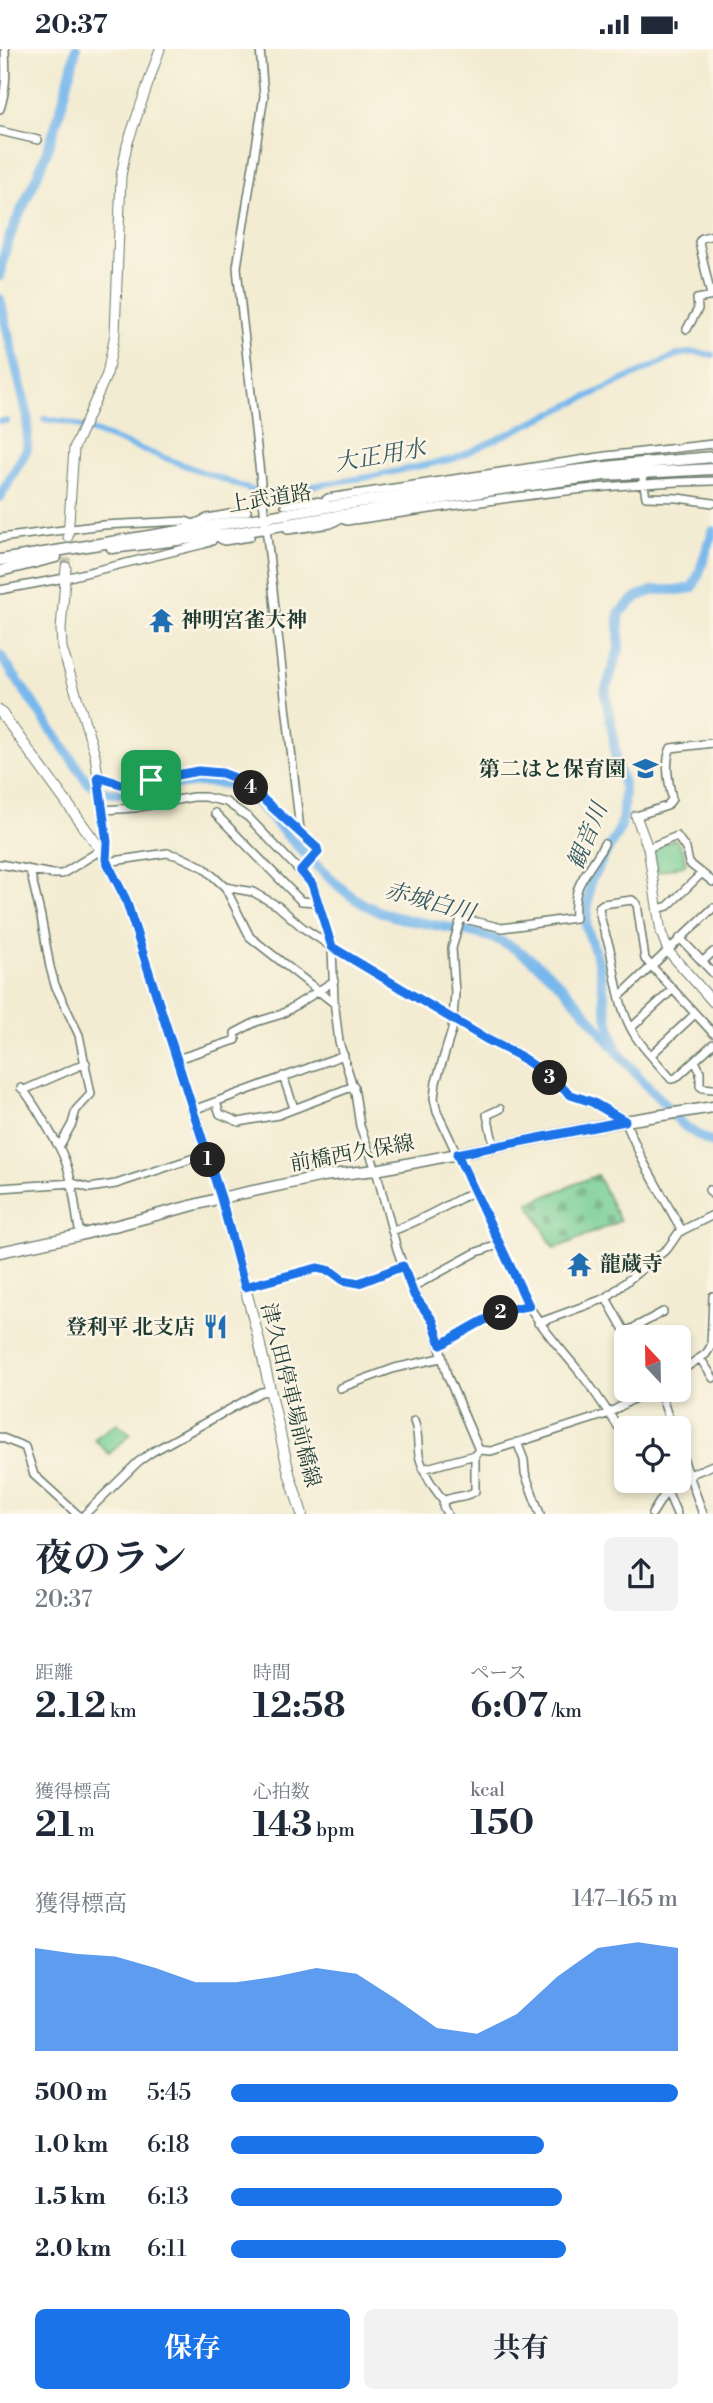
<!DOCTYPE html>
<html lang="ja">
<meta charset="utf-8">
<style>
:root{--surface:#fff;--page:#f2f2f3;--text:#1f2937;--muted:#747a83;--accent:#1a73e8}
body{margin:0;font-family:"Libre Bodoni","Noto Serif JP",serif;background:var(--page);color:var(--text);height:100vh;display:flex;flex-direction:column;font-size:26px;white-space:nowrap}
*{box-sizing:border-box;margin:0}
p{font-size:23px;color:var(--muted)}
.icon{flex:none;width:38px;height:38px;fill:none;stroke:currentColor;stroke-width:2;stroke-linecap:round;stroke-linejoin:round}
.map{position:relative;height:1465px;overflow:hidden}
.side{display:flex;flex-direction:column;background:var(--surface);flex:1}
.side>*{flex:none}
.needle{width:46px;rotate:338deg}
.tools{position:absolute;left:614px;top:1276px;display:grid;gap:14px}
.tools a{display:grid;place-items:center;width:77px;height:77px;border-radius:10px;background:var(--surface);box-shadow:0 4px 10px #0003;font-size:35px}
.pin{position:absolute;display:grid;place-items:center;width:60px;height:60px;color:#fff;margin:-30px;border-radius:14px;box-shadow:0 4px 10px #0006}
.km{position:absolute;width:35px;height:35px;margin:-18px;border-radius:50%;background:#222;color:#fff;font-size:19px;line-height:35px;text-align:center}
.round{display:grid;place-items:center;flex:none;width:74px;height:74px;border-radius:10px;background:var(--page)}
.headline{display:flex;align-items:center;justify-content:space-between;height:119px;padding:0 35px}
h1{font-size:38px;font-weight:700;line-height:52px}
.metrics{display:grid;grid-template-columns:repeat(3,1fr);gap:10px;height:119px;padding:7px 35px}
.metrics div{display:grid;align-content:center}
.metrics b{font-size:35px;font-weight:700}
.metrics small{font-size:19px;font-weight:400}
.metrics p{font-size:19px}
.chart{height:196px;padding:14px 35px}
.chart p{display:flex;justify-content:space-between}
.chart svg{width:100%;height:126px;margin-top:7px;fill:var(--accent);opacity:.7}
.primary-button{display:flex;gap:14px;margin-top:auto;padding:14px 35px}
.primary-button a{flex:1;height:80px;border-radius:10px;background:var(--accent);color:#fff;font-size:28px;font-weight:700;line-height:80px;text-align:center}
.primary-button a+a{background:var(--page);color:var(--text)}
ul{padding:0 35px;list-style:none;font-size:23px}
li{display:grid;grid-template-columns:112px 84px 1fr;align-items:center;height:52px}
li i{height:18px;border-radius:9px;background:var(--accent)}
.status{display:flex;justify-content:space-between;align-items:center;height:49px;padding:0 35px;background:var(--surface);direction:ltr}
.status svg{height:19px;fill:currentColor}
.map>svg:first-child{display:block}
</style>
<div class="status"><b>20:37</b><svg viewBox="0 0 49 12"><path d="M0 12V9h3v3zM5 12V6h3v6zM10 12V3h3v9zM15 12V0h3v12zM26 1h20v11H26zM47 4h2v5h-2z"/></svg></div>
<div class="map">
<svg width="713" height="1465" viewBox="0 0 713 1465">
<defs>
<pattern id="cemetery-stones" width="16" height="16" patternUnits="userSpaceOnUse" patternTransform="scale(1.75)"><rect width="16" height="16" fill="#76ce94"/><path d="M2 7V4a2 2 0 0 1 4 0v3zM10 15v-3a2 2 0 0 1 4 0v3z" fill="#60a87a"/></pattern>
</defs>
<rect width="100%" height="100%" fill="#fcf5e5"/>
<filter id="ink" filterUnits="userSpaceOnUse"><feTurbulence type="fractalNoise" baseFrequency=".0143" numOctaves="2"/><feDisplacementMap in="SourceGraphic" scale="14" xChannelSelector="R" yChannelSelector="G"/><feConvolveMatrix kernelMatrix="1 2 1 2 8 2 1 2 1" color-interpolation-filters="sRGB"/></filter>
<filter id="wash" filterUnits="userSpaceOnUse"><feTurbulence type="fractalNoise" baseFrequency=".00686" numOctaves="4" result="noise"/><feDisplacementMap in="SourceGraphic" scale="28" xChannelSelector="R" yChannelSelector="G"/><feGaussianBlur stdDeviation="1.57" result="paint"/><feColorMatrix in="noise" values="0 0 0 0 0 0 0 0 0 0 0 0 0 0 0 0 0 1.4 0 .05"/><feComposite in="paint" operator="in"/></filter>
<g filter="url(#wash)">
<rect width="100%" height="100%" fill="#f3ecd2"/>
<path fill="url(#cemetery-stones)" stroke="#4a8664" stroke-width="2" d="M597,1126L620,1172L554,1200L529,1154Z"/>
<path fill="#76ce94" stroke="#4a8664" stroke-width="2" d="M675,790L683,802L686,815L658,823L653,804L654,800Z
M117,1374L131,1385L109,1405L94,1390Z"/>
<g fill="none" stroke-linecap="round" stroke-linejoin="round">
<path stroke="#78b8ec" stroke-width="6" d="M44,370L68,373L251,441L266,444L369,428L454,410L677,306L694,303L713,306
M0,372H7"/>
<path stroke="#78b8ec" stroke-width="10" d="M0,227C4,188 28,151 42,115C57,78 67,39 76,0
M0,250L28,368L27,400L0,448
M0,606L88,734C95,738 105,743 113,744C150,745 190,726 229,736C251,742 269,767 285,784C306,806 329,831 354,849C402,883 470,870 519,902C576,938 609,1000 657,1047C668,1058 676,1072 690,1081C697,1086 705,1090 713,1094
M615,996L607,966L599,914L586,877L590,833L621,777L623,765L624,738L616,711L613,684L605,643L619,600V564L638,547L656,541H679L692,539L698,527L713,482"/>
</g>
</g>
<g filter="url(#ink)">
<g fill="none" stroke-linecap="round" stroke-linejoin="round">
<path stroke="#c9c9b2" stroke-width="9" stroke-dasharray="9 4.5" stroke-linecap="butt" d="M66,518L68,488"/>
<defs>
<path id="minor" d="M260,0L264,47L237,218L238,229L300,781
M0,60C7,39 6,21 5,0
M0,82L38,91
M711,247L699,193L702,189L713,186
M687,280L698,260L697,250L713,247
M643,430L646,448L678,449L713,454
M285,456L313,452L323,453
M323,459V453L328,449L606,407L713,395
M338,465L340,470L347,472C469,455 589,434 713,432
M194,475L207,469L247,462
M288,481L331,475L340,470
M215,487L224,492L250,488
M0,489L103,476L185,472L194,475L199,479
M0,541L65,529L204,495L212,492L215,485
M98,728L124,736L177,725L198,722L222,724L243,732L317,799L318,803L301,822
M103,761L134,759L193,748H205L226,753L249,769L312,835L332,898L334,951L339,993L355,1044L360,1077L376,1121L397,1200L411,1239L433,1272L447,1326L479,1401L491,1402L607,1365L651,1340
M215,764L301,852L317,853
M636,767L667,757L672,750C669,734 664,713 671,699L713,694
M604,795C589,825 572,831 575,869L502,879L461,869L452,899L455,944L452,981L436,1033L434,1049L437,1063L529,1257C544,1283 564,1303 582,1326C598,1346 610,1368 626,1388
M648,799L677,787L686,800L689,814L713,833
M107,813L167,804L179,807L203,818L225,838L253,843L278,857L302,878L332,898L486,990L518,1006L540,1021L571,1046L616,1065L625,1072L643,1112L682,1182
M0,815L52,825H62L101,801
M30,821L41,868L50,918L55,936L79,986L91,1045L76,1061L72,1075L59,1098C74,1126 74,1156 80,1186
M225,838L250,888L335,955
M658,860L668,857L702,824
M680,889L713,924
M702,913L713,903
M620,947L713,859
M631,979L672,941
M713,984L645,910L637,855L632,851L603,855L599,858C600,873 606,886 610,900C616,929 619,963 636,988C646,1003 660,1016 671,1030L676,1029L713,995
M651,1006L695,965
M177,1010L236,991L235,984L256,973L282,965L334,932
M695,1012L700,1022V1037L703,1039L713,1040
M283,1027L294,1059
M21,1039C29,1044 52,1087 59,1098
M24,1041L86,1014
M216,1053L220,1065L239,1073L278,1066L354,1037
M193,1061L344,1006
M494,1097L487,1066L500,1060
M0,1139L73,1134L89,1139L116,1135L206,1105
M709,1141L713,1146
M392,1182C421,1172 448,1155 475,1142
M245,1238L317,1219L331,1222L343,1231L359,1234L403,1217
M411,1239L477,1203L501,1195
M606,1249L628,1288
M538,1274L606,1249L668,1199L679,1183L713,1166
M626,1283L663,1263
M441,1296C469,1280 495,1261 529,1257
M700,1309L713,1329
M679,1323L706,1305L711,1297L713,1247
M340,1339L395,1319L441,1309
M659,1340L672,1379
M414,1372C419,1384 417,1394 419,1406C423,1424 433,1438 444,1452L443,1457L447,1465
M0,1388L25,1398L34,1426L77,1465
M517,1393L524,1411L525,1424L540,1465
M679,1398L703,1465
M423,1420L475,1406L478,1402
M689,1426L713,1416
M663,1432L677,1465
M444,1452C454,1446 467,1449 475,1442V1406
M85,1465L138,1413L152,1403L261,1343L271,1342
M652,1465L667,1441"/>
<path id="tertiary" d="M68,488L74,399L107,325L115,285L121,127L127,96L160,0
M66,518L61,580L62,599L95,706L107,793L106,811
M636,767L648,799L661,883L668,902L713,953"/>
<path id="secondary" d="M0,662L101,801L126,851L221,1149L257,1283L289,1424L302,1465"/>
<path id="primary" d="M0,1203L80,1186L221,1149L323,1127L376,1121L625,1072L713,1058"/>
<path id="trunk" d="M112,499L235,484L487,442L605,426L713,420
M0,511L495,431L632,415L713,408
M0,522L56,508"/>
</defs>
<use href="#minor" stroke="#697a6b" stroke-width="10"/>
<use href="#tertiary" stroke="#697a6b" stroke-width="11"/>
<use href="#secondary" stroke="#697a6b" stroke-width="12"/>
<use href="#primary" stroke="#697a6b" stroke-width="13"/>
<use href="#trunk" stroke="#697a6b" stroke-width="13"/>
<use href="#minor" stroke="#fff" stroke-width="7"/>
<use href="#tertiary" stroke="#fff" stroke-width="9"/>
<use href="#secondary" stroke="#fff" stroke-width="10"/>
<use href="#primary" stroke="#fff" stroke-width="10"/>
<use href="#trunk" stroke="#fff" stroke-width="10"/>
</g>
</g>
<g fill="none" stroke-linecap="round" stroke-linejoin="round" filter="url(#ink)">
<defs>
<path id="route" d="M198,722L222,724L243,732L317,799L318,803L301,822L312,835L332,898L486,990L518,1006L540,1021L571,1046L592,1053L625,1072L457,1105L529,1257C495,1261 469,1280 441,1296L433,1272L414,1246L403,1217L359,1234L343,1231L331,1222L317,1219L245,1238L221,1149L126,851L106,811L107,793L98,728L124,736Z"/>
</defs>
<use href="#route" stroke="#fff" stroke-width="14"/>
<use href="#route" stroke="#1a73e8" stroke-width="9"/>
</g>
<defs>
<symbol id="temple-bare" viewBox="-9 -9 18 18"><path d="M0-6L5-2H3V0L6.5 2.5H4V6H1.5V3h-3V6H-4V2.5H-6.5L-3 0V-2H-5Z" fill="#1f6fb2" stroke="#fcf5e5" stroke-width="2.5" paint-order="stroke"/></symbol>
<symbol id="school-bare" viewBox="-9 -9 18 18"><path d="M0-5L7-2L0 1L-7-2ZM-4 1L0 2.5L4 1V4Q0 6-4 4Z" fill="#1f6fb2" stroke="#fcf5e5" stroke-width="2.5" paint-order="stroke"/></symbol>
<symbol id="restaurant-bare" viewBox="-9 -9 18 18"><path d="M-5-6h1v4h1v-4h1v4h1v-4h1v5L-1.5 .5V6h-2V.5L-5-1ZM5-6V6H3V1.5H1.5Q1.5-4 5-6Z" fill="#1f6fb2" stroke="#fcf5e5" stroke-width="2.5" paint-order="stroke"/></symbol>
</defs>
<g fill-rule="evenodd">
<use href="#temple-bare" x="144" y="554" width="35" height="35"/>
<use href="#school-bare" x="628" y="702" width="35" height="35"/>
<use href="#temple-bare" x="562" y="1198" width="35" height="35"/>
<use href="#restaurant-bare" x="198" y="1260" width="35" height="35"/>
</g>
<g text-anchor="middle" stroke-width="5" stroke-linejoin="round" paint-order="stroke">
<g font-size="21" fill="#1f3d34" stroke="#fcf5e5">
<text transform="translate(270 449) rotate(-9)" y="7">上武道路</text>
<text transform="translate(352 1104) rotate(-10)" y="7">前橋西久保線</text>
<text transform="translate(291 1346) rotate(76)" y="7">津久田停車場前橋線</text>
</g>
<g font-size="21" font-weight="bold" fill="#1f3d34" stroke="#fcf5e5" text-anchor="start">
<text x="181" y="578">神明宮雀大神</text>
<text x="626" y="727" text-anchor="end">第二はと保育園</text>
<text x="600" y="1222">龍蔵寺</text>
<text x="195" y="1285" text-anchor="end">登利平 北支店</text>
</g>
<g font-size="23" font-style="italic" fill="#355c62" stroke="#fcf5e5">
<text transform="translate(380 406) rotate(-10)" y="8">大正用水</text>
<text transform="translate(587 787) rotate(-68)" y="8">観音川</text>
<text transform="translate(430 852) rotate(15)" y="8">赤城白川</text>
</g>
</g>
</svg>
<div class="tools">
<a><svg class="needle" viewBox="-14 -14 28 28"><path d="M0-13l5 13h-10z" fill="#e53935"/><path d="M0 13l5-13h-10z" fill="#747a83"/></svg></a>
<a><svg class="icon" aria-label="locate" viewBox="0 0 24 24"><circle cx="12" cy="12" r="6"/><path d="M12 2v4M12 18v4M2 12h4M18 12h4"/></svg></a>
</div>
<div class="pin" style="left:151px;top:731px;background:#1e9e55"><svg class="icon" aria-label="arrive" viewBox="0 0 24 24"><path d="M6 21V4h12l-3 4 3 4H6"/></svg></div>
<b class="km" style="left:208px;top:1111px">1</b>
<b class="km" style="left:501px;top:1264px">2</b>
<b class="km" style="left:550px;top:1029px">3</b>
<b class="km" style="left:251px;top:739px">4</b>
</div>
<section class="side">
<div class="headline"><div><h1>夜のラン</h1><p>20:37</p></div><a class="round"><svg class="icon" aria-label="share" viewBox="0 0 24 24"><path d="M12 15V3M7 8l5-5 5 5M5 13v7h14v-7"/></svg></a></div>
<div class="metrics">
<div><p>距離</p><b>2.12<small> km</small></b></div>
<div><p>時間</p><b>12:58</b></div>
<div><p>ペース</p><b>6:07<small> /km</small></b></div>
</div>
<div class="metrics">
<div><p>獲得標高</p><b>21<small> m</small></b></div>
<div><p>心拍数</p><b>143<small> bpm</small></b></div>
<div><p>kcal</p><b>150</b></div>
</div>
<div class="chart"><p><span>獲得標高</span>147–165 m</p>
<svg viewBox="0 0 160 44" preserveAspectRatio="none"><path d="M0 44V8L10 10L20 11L30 15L40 20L50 20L60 18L70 15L80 17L90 26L100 36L110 38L120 31L130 18L140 8L150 6L160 8V44z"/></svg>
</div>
<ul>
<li><b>500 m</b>5:45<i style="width:100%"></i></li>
<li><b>1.0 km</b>6:18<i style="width:70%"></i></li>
<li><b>1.5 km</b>6:13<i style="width:74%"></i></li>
<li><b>2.0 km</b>6:11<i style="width:75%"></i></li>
</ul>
<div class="primary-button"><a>保存</a><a>共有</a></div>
</section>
